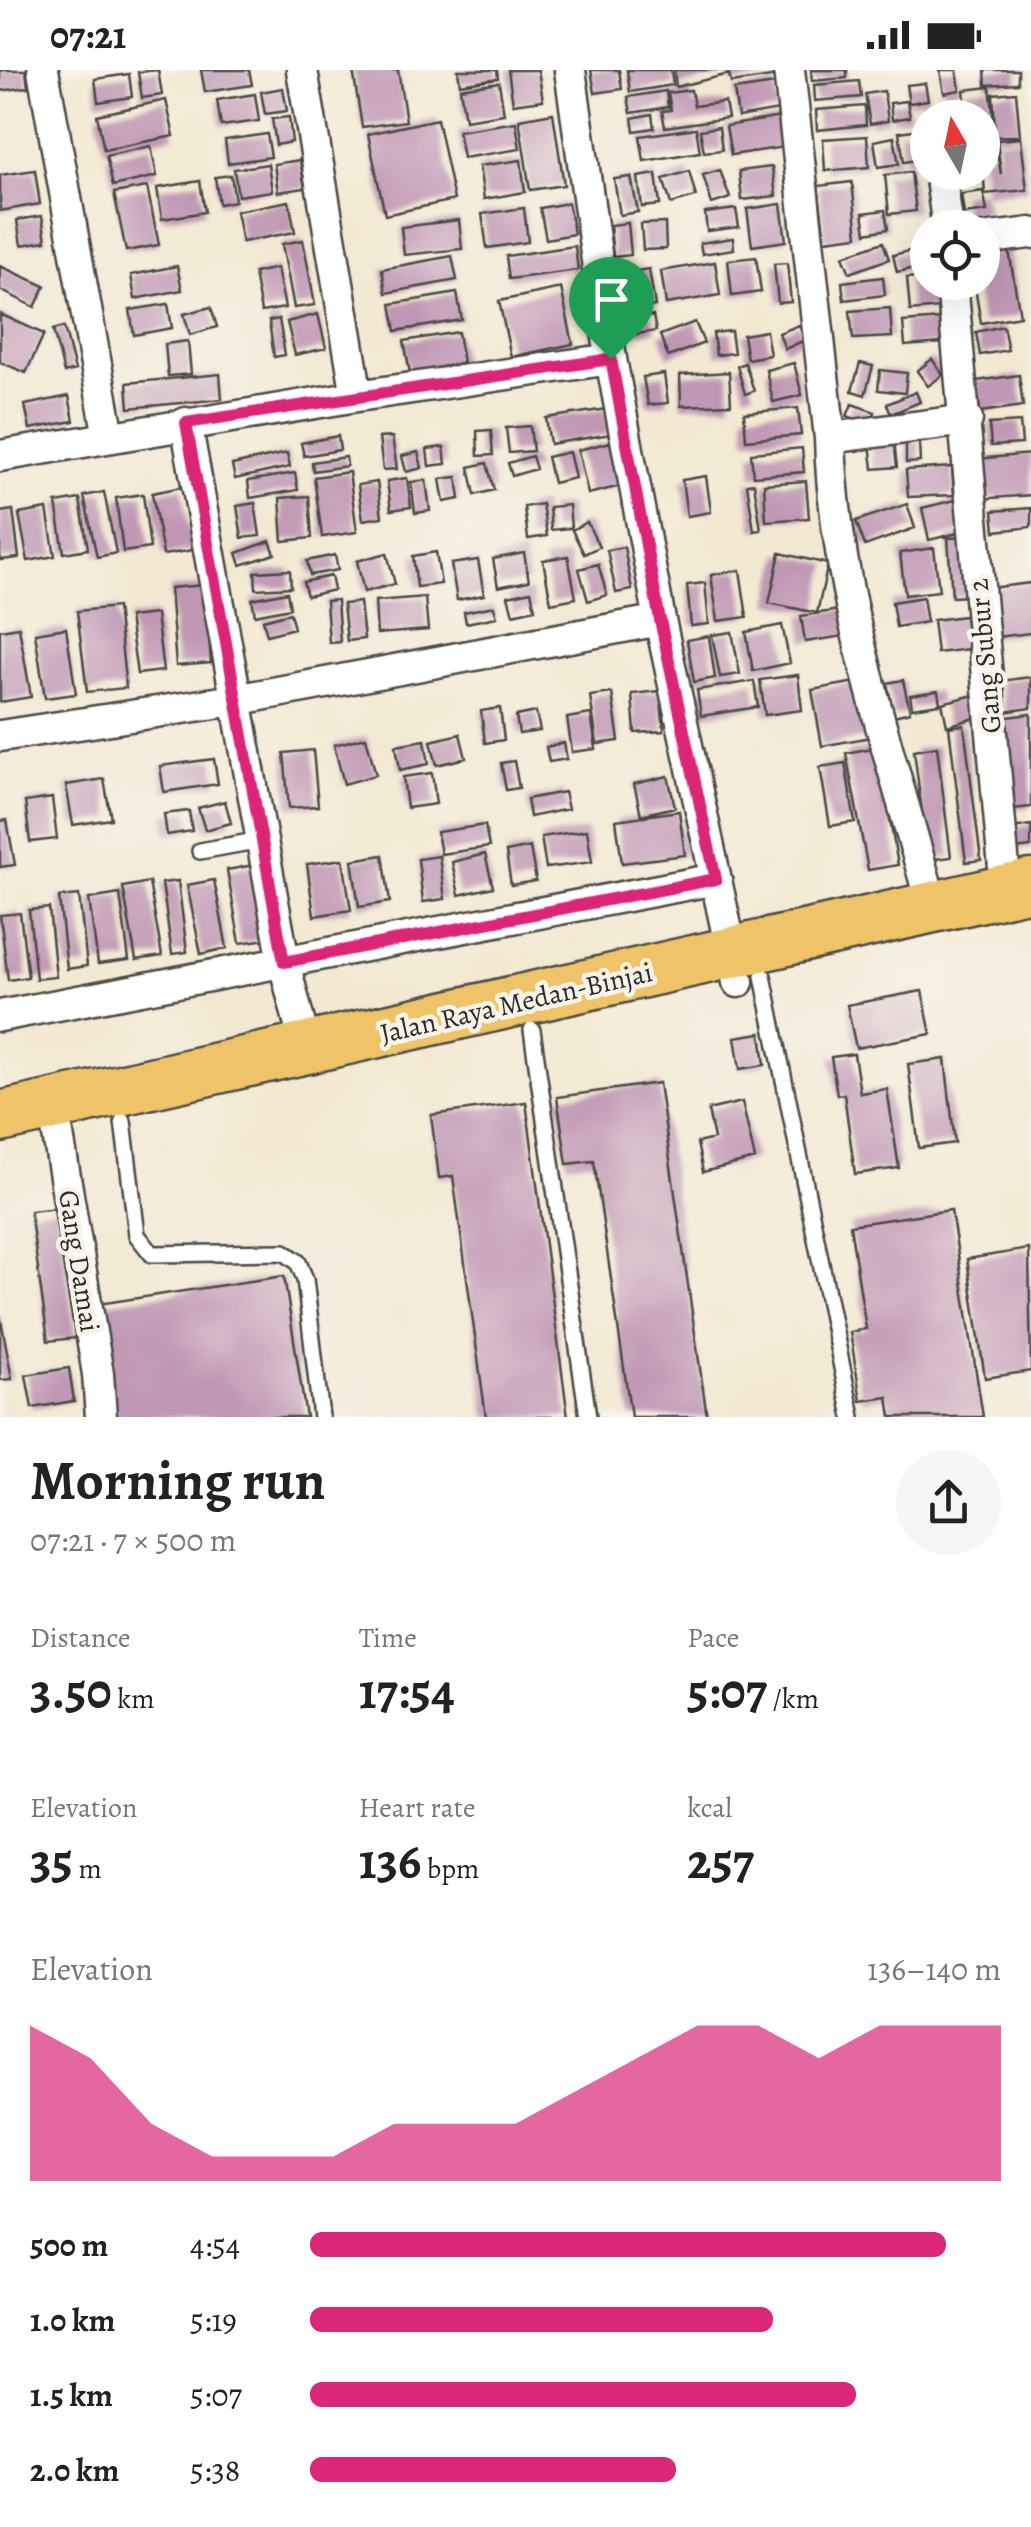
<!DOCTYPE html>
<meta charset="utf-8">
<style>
:root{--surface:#fff;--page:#f6f6f6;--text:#222;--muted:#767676;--accent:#db2777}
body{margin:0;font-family:Alegreya,serif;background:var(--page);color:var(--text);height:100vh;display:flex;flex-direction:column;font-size:38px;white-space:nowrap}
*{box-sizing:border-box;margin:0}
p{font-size:32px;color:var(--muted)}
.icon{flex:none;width:55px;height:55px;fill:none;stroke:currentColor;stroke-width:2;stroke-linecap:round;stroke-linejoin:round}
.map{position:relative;height:1347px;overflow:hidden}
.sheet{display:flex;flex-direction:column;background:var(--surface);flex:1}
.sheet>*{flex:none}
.needle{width:65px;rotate:351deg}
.buttons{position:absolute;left:910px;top:30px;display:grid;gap:20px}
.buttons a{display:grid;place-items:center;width:90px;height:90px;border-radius:50%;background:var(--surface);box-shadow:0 10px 40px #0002;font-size:50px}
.pin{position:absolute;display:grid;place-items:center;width:85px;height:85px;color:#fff;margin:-102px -42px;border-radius:50% 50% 50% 0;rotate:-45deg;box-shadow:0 0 10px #0007}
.pin .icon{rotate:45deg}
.round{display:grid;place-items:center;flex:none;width:105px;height:105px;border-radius:52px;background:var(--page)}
.summary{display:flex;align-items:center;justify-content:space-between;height:170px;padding:0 30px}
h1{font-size:55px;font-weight:700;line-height:75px}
.stats{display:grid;grid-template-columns:repeat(3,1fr);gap:15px;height:170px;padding:10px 30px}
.stats div{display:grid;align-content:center}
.stats b{font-size:50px;font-weight:700}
.stats small{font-size:28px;font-weight:400}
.stats p{font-size:28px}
.chart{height:280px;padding:20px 30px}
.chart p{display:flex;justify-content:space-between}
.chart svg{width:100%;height:180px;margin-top:10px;fill:var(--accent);opacity:.7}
ul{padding:0 30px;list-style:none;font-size:32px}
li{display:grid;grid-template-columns:160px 120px 1fr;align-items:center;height:75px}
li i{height:25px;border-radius:12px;background:var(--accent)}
.status{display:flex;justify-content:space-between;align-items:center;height:70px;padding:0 50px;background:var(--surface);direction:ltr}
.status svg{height:28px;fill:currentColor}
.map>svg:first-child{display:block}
</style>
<div class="status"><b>07:21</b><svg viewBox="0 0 49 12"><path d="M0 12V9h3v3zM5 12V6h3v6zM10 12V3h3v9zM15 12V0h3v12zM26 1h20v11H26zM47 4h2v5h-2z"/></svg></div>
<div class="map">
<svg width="1031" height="1347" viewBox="0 0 1031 1347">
<rect width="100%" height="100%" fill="#f7f3e8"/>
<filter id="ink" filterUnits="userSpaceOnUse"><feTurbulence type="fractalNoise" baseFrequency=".01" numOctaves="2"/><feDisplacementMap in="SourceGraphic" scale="20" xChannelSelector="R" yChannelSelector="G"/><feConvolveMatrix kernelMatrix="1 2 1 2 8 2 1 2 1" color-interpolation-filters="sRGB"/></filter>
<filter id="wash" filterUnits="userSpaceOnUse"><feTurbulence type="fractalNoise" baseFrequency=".0048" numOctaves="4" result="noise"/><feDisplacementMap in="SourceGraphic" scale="40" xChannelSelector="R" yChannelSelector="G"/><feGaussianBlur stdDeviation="2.25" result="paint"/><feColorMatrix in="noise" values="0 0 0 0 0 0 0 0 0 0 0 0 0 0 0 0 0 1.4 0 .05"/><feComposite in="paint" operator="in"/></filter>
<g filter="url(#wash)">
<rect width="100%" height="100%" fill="#f3e9d3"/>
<g id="blocks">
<path fill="#c098b5" d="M0,0H26L28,17L0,21Z
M158,0L162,25L142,28L138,2Z
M201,0H249L252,15L205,22Z
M353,0H398L406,51L362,57Z
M458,0H497L498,8L460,14Z
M508,0H538L543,30L513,34Z
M591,0H619L622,19L595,23Z
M627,0H671L673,15L630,22Z
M674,0H777L778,6L731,13L729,4L676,17Z
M811,0H847V8L812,11Z
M940,0H957L960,20L944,23Z
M985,0H1018V13L986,15Z
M129,4L132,27L98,32L95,9Z
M859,11L861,27L815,31L814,15Z
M499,12L504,44L465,50L460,18Z
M925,13L928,30L909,33L906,15Z
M775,14L779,40L738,47L734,20Z
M990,17L995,59L993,24L1016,22L1020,66L982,67V48H967L964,20Z
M283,18L287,41L265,44L261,22Z
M691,20L694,36L725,32L728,48L665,57L662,41L671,40L668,23Z
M666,21L668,37L631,43L628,27Z
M884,21L888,51L870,54L865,24Z
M255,24L259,51L221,56L217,30Z
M166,30L174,66L104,80L97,45Z
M907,31L910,47L892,50L890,33Z
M865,36L866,55L817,60L816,40Z
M553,43L564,115L530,120L519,49Z
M652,44L654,58L634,61L632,48Z
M289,47L292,72L276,75L272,49Z
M781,47L785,77L731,85L726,56Z
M437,49L454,130L385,145L368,64Z
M516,52L520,79L463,88L458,61Z
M719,57L722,80L704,82L700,60Z
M696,58L700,82L644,91L640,66Z
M927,58L928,88L904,92L899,62Z
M267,64L271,87L228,93L225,70Z
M867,66L869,97L825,101L823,69Z
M894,67L899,94L878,97L874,71Z
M1021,68L1027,120L985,124L982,85L997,83L1001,104L997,70Z
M151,76L157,106L113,116L106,86Z
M300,90L305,118L278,122L274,94Z
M521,90L525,122L484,129L479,96Z
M268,94L272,121L238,126L234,99Z
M772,97L776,126L742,130L739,101Z
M35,100L40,134L0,141V105Z
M720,100L730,128L712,134L703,105Z
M689,101L696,127L671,134L663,109Z
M911,102L916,141L889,144L885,105Z
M656,104L660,135L642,137L638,107Z
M231,105L235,131L219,134L215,107Z
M631,107L638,142L620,145L614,109Z
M200,111L205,142L162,149L157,118Z
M852,112L858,166L825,170L818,116Z
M147,117L159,175L126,181L114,123Z
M983,121L987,141L964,144L961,124Z
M289,131L295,162L242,172L236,141Z
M568,133L574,164L546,169L540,138Z
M781,134L786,171L752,176L747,139Z
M524,138L528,172L487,178L482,144Z
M736,139L739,157L707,161L705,143Z
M885,140L888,159L866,163L863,143Z
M42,146L46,171L21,175L17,150Z
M459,150L462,179L404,185L401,157Z
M628,153L631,185L613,187L610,155Z
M665,153L666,179L643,180L641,154Z
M733,168L734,179L702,184L700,173Z
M303,170L315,235L294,238L282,174Z
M883,172L889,189L850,203L843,186Z
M1008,175L1020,246L981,253L974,212H982V180Z
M575,176L578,200L509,209L506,186Z
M917,179L920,197L897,202L893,185Z
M452,186L457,210L386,223L382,199Z
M756,187L761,222L732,226L728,190Z
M715,192L720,225L666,234L661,201Z
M787,193L791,232L778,233L774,194Z
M0,196L45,216L35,237L0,220Z
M177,196L182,220L135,229L131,205Z
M277,198L285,238L261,242L254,203Z
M649,199L655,236L631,240L624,203Z
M928,206V212H938L941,238L910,241L907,208Z
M883,207L885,225L844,230L842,212Z
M561,218L573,274L511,287L499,231Z
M457,223L462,250L396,261L391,234Z
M168,234L172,258L134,265L130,240Z
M211,237L217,257L190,265L184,244Z
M890,238L892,267L853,269L850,241Z
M0,244L44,264L26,303L0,292Z
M318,244L326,278L295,285L287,252Z
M653,246L656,261L637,264L635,249Z
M279,249L285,285L274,287L269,251Z
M941,249L943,273L905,276L903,252Z
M695,252L704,273L668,287L660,265Z
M799,255L805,270L785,279L779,263Z
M1003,256L1008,280L980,285L976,262Z
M64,257L75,300L64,303L53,260Z
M731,261L734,283L716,285L713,263Z
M766,261L770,285L747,289L743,265Z
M458,262L463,293L410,303L404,271Z
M188,271L191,304L168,306L165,274Z
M932,289L943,305L928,316L917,301Z
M745,293L754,321L745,324L737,296Z
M794,293L802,325L773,332L766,300Z
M860,293L873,296L865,325L852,321Z
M880,300L907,303L905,323L878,320Z
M729,302L731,334L681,336L680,305Z
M220,304L222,329L129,338L127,313Z
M664,304L668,333L648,335L643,307Z
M1019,305L1023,336L980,342L976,311Z
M916,322L920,332L891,344L887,334Z
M69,326L74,351L30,359L25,335Z
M852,334L875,342L870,354L847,346Z
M798,338L801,365L746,370L744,343Z
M607,339L611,364L550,374L546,348Z
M1020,352L1022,374L991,376L989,354Z
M530,356L533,381L509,383L506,358Z
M491,360L493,385L478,386L477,361Z
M338,366L340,380L304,386L301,373Z
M392,367L397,399L383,400L379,368Z
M623,369L633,413L588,424L578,380Z
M894,371L897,397L873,399L870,373Z
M906,371H919L920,392L906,393Z
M444,377L446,394L429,396L427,379Z
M802,378L804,402L753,406L751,383Z
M418,382L422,398L406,402L402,386Z
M569,382L575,408L553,413L547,387Z
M287,383L290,397L235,409L232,395Z
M1031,384V425L979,429L976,389Z
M532,386L536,399L512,406L508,393Z
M346,387L347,396L313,401L312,392Z
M487,393L494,420L475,425L469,397Z
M952,397L954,425L908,427L906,400Z
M349,402L357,462L322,467L314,407Z
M295,403L298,420L250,428L248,411Z
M706,406L711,442L687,446L682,410Z
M457,407L460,429L444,432L440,409Z
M407,408L411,437L391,440L387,411Z
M426,410L430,441L415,443L411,412Z
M806,411L809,448L766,451L764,414Z
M377,412L382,447L363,450L358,415Z
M754,413L761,460L754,461L747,414Z
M182,417L193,480L163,485L152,423Z
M104,422L116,483L97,487L84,426Z
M143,424L150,478L123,482L116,428Z
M309,426L312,468L283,471L280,428Z
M80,429L88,479L64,483L56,433Z
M955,430L962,462L929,470L922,438Z
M255,433L260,466L242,468L237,436Z
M542,434L547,466L528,469L524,437Z
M907,434L915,458L865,476L856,451Z
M569,435L571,458L551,460L549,437Z
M1031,438V457L995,461L993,441Z
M47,439L55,486L28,491L19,444Z
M13,440L19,488L0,490V442Z
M587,452L599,477L584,484L572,460Z
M967,467L971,526L952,527L948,468Z
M270,471L275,484L241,495L237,483Z
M624,477L632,520L616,523L607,480Z
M934,478L939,521L905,525L900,483Z
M436,482L441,514L417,517L413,486Z
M387,483L395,514L364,522L357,491Z
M524,483L529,511L498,517L493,489Z
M780,483L828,494L817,543L769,533Z
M335,485L338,500L310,505L307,491Z
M568,486L576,528L551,533L543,490Z
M478,490L484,525L457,530L451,494Z
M598,494L607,525L588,531L579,499Z
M290,500L291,517L256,519L255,502Z
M740,500L747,547L718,551L711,505Z
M331,506L334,520L307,526L303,512Z
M705,513L709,554L691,556L687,515Z
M1031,513V563L986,568L981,519Z
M205,515L211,593L176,596L170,518Z
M531,521L535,539L513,544L508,526Z
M287,522L290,538L255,545L252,529Z
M425,527L428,560L377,564L375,531Z
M923,527L927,552L896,557L892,532Z
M337,530L340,572L329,573L326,531Z
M360,532L364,569L347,571L343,534Z
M494,536L497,547L466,553L464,542Z
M117,537L126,618L87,622L77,541Z
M845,539L850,565L805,572L801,546Z
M290,543L294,558L267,565L263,550Z
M156,544L163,601L137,604L129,547Z
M965,546L969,579L937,583L933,550Z
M782,555L790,593L753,601L746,562Z
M19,557L31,627L0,632V560Z
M66,558L76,624L45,628L35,563Z
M732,562L740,604L720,607L712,565Z
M709,566L715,608L694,612L687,570Z
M798,605L802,640L765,645L760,610Z
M1031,607V638L1004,642L1000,611Z
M903,610L910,642L894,646L887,613Z
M754,611L758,637L701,646L697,620Z
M861,611L871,667L822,676L812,620Z
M660,621L664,661L635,663L632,624Z
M938,621L940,634L912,638L910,625Z
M612,623L619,671L597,674L590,626Z
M974,625L979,647L947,656L942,633Z
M500,638L504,670L485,673L481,641Z
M536,642L540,661L519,664L516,646Z
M591,644L596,679L572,682L567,648Z
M1031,644V737L1004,740L993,649Z
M964,655L981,790L966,792L949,657Z
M460,664L466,688L437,695L431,671Z
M366,667L376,705L344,714L334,675Z
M425,670L429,694L400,700L396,675Z
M564,673L567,689L549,692L546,677Z
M937,676L951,787L928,790L914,680Z
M877,677L898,795L868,800L846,683Z
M313,680L318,736L289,738L284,683Z
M214,689L218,714L164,722L160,696Z
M514,691L519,718L506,720L501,693Z
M845,693L855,752L830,756L820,697Z
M432,703L436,734L407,738L403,707Z
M668,706L675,737L641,745L634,714Z
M104,709L111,749L73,755L66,715Z
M564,722L568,739L530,747L527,729Z
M52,728L57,769L30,772L25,732Z
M225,731L231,753L205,760L198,738Z
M189,741L192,761L167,765L164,744Z
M679,741L685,785L622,793L616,750Z
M7,750L15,795L0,797V751Z
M485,755L489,777L441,784L437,762Z
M1031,755V777L1015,779L1012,758Z
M587,760L592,792L546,798L541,767Z
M530,777L536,811L511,815L506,782Z
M485,784L493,817L459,825L452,792Z
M383,785L390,832L359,837L352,790Z
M439,786L445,829L423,832L418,789Z
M343,789L351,840L314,846L307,794Z
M254,795L267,869L240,873L227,800Z
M214,810L227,878L201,884L187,815Z
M178,811L187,882L172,884L162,813Z
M149,812L162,886L136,890L123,817Z
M120,824L129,890L98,894L89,829Z
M79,825L87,896L67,899L59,827Z
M49,838L56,907L36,909L29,840Z
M20,843L28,907L8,910L0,845Z
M922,921L931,964L856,978L847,935Z
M761,963L765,995L740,999L735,967Z
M854,984L860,1023L887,1019L899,1098L855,1104L844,1024L837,1025L831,987Z
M945,989L955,1073L919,1078L908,994Z
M659,1013L707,1347H631L594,1091L567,1094L557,1027Z
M526,1032L568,1347H486L453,1106L439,1108L431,1045Z
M742,1032L755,1089L703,1102L697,1073L714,1069L708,1040Z
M58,1138L76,1268L48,1271L30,1141Z
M951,1140L983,1347H891L888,1327L861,1331L850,1262L866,1259L850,1155Z
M1029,1179L1031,1301L985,1308L967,1189Z
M284,1206L306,1347H115L98,1234Z
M0,1244L12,1309L0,1310Z
M69,1298L74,1331L32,1338L26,1305Z"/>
</g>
</g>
<g filter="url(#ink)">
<use href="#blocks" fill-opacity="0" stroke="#494844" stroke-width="2.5"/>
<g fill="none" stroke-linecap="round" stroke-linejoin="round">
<defs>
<path id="service" d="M200,781L261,770
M763,906L852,1347
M532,960L588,1347
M123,1051L137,1165L152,1184L284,1182L298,1192L305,1209L321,1347"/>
<path id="minor" d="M43,0L109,367
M302,0L357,326
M570,0L611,289L660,550L738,912
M789,0L830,368C834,528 892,686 933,840
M940,102L948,158
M982,169L1031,163
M952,212L1006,821
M186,353L284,892L306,979
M830,368L967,350
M0,386L357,326L611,289
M0,666L235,630L660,550
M0,946L716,809
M53,1035L98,1304L101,1347"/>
<path id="trunk" d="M0,1047L1031,815"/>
</defs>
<use href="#service" stroke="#494844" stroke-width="20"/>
<use href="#minor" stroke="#494844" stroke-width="35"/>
<use href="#trunk" stroke="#494844" stroke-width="55"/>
<use href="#service" stroke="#fff" stroke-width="15"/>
<use href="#minor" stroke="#fff" stroke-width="30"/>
<use href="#trunk" stroke="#efc469" stroke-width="50"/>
</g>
</g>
<g fill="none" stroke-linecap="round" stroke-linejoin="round" filter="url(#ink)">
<defs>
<path id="route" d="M611,289L660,550L716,809L284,892L186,353Z"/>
</defs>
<use href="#route" stroke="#fff" stroke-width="20"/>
<use href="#route" stroke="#db2777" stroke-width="12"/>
</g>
<g text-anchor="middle" stroke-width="9" stroke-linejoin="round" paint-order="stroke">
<g font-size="28" fill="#2b2b2b" stroke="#f7f3e8">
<text transform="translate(984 586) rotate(-95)" y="10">Gang Subur 2</text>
<text transform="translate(516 932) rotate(-13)" y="10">Jalan Raya Medan-Binjai</text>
<text transform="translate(80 1191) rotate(81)" y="10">Gang Damai</text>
</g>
</g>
</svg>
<div class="buttons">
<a><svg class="needle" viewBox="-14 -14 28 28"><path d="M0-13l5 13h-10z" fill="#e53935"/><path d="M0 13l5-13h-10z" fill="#767676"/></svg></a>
<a><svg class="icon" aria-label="locate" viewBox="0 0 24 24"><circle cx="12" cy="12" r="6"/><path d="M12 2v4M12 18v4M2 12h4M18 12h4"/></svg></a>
</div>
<div class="pin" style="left:611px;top:289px;background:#1e9e55"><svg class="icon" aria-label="arrive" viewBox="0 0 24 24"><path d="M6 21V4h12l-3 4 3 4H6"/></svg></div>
</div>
<section class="sheet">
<div class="summary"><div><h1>Morning run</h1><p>07:21 · 7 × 500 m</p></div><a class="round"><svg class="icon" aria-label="share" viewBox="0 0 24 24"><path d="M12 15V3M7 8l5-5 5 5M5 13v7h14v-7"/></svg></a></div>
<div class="stats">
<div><p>Distance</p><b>3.50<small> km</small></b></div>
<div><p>Time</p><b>17:54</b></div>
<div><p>Pace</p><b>5:07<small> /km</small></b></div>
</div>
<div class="stats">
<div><p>Elevation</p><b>35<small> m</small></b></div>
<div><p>Heart rate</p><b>136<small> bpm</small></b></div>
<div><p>kcal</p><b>257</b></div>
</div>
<div class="chart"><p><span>Elevation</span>136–140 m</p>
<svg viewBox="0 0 160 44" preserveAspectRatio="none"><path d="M0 44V6L10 14L20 30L30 38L40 38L50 38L60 30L70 30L80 30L90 22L100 14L110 6L120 6L130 14L140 6L150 6L160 6V44z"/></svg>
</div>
<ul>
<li><b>500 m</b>4:54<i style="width:92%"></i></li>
<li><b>1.0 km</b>5:19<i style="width:67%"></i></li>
<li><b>1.5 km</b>5:07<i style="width:79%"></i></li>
<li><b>2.0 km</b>5:38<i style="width:53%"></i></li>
</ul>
</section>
